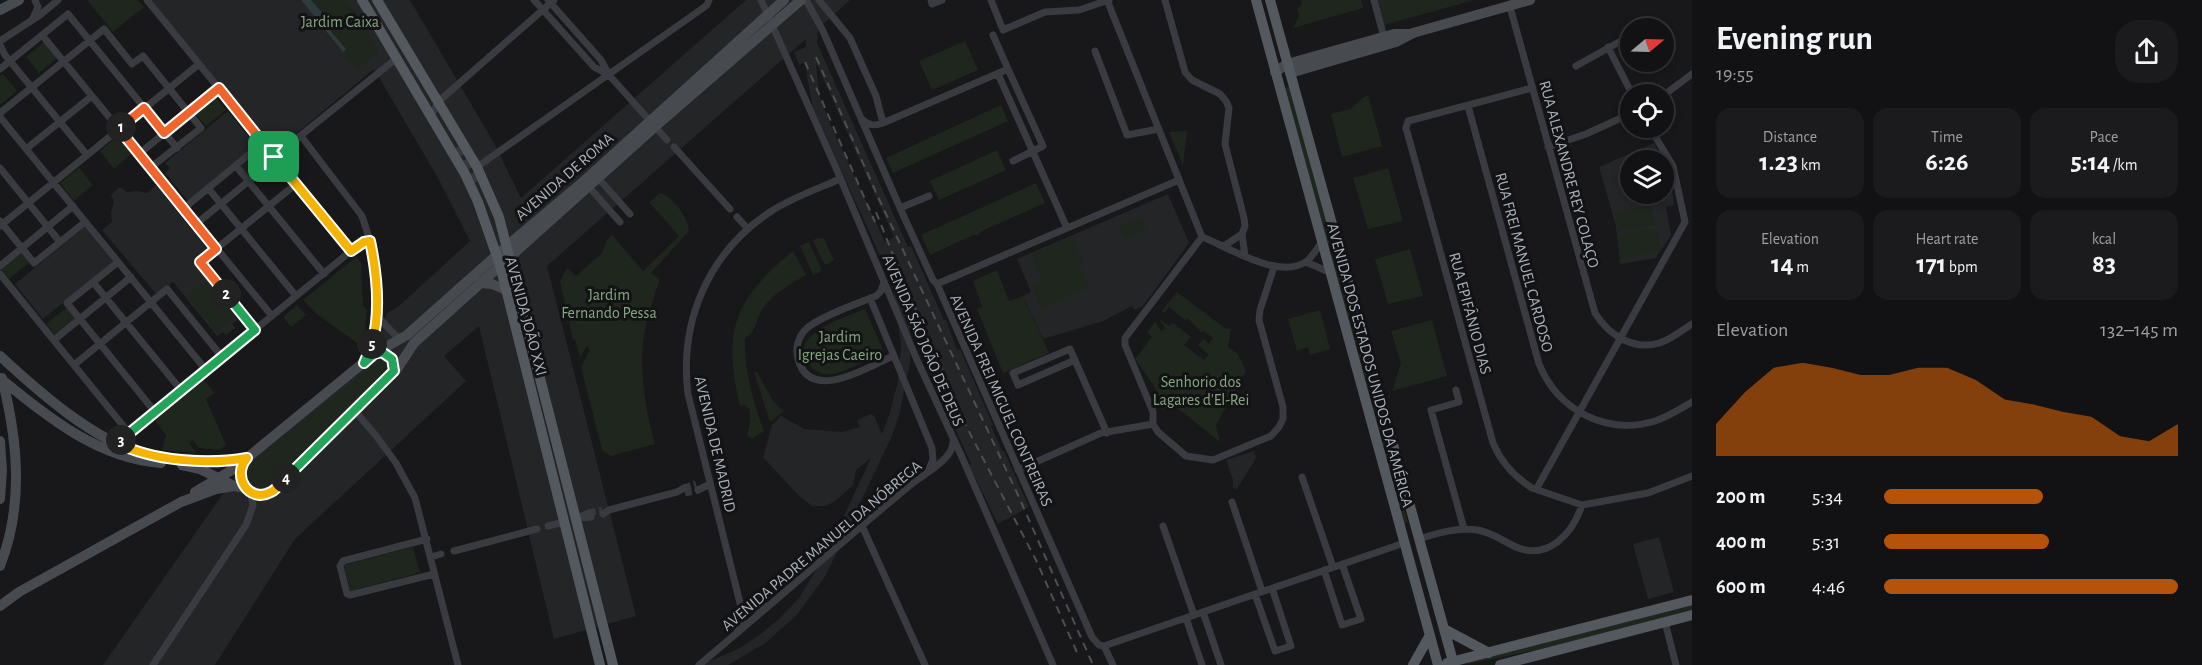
<!DOCTYPE html>
<meta charset="utf-8">
<style>
:root{--surface:#121214;--page:#1b1b1d;--text:#f1f3f6;--muted:#9c9ea0;--line:#313234;--accent:#b45309}
body{margin:0;font-family:"Alegreya Sans",sans-serif;background:var(--page);color:var(--text);height:100vh;display:flex;flex-direction:column;font-size:22px;white-space:nowrap}
*{box-sizing:border-box;margin:0}
p{font-size:20px;color:var(--muted)}
.icon{flex:none;width:33px;height:33px;fill:none;stroke:currentColor;stroke-width:2;stroke-linecap:round;stroke-linejoin:round}
.map{position:relative;flex:1;overflow:hidden}
.sheet{display:flex;flex-direction:column;background:var(--surface);width:510px}
.sheet>*{flex:none}
.needle{width:39px;rotate:71deg}
.fabs{position:absolute;left:1620px;top:18px;display:grid;gap:12px}
.fabs a{display:grid;place-items:center;width:54px;height:54px;border-radius:50%;background:var(--surface);box-shadow:0 3px 9px #0003,0 0 0 2px var(--line);font-size:30px}
.pin{position:absolute;display:grid;place-items:center;width:51px;height:51px;color:#fff;margin:-26px;border-radius:12px;box-shadow:0 3px 9px #0006}
.km{position:absolute;width:30px;height:30px;margin:-15px;border-radius:50%;background:#222;color:#fff;font-size:16px;line-height:30px;text-align:center}
.round{display:grid;place-items:center;flex:none;width:63px;height:63px;border-radius:24px;background:var(--page)}
.headline{display:flex;align-items:center;justify-content:space-between;height:102px;padding:0 24px}
h1{font-size:33px;font-weight:700;line-height:45px}
.metrics{display:grid;grid-template-columns:repeat(3,1fr);gap:9px;height:102px;padding:6px 24px}
.metrics div{display:grid;align-content:center;border-radius:15px;background:var(--page);text-align:center}
.metrics b{font-size:26px;font-weight:700}
.metrics small{font-size:16px;font-weight:400}
.metrics p{font-size:16px}
.chart{height:168px;padding:12px 24px}
.chart p{display:flex;justify-content:space-between}
.chart svg{width:100%;height:108px;margin-top:6px;fill:var(--accent);opacity:.7}
ul{padding:0 24px;list-style:none;font-size:20px}
li{display:grid;grid-template-columns:96px 72px 1fr;align-items:center;height:45px}
li i{height:15px;border-radius:8px;background:var(--accent)}
main{display:flex;flex:1;min-height:0}
.map>svg:first-child{display:block}
</style>
<main>
<div class="map">
<svg width="1692" height="665" viewBox="0 0 1692 665">
<rect width="100%" height="100%" fill="#18181a"/>
<path fill="#242527" fill-rule="evenodd" d="M144,0H410L494,143L521,198L746,0H850L818,29L817,43L908,247L911,246L944,320H946L957,350L960,349L993,425L991,426L1002,451H1004L1029,507L998,524L969,465L971,464L910,327V363L899,416L891,438L826,575L796,616L764,644L728,665H701L738,649L758,636L779,619L799,598L826,554L871,458L856,470L853,485L834,502L825,506H812L798,495L763,457L772,425L781,416L804,429L842,432L860,427L857,420L871,414L874,416L882,434L890,413L898,381L901,346L894,293L882,260L813,108L807,77L806,62L799,65L794,52L806,47V39L547,266L636,616L554,639L479,326L444,356L466,381L295,539L215,665H103L248,458L372,357L387,313L399,306L470,241L438,178L374,69L270,155ZM816,63L894,237L885,242L828,119L819,94Z
M228,111L256,146L188,201L165,173L170,168L165,163Z
M1654,143L1663,160H1630V194H1664V161L1670,173L1674,205L1666,207L1671,235L1656,258L1620,264L1616,226L1599,167Z
M156,185L209,251L195,264L238,319L232,324L235,328L226,335L223,332L217,336L173,282L157,295L102,230L112,222L111,212L114,202L111,195L120,187L127,192L137,191L147,193Z
M1168,194L1189,243L1143,306L1134,310L1132,306L1103,321L1043,339L1023,296L1031,292L1017,259Z
M85,227L113,262L43,319L15,284Z
M1254,451L1256,458L1237,489L1233,488V480L1226,460Z
M1659,537L1674,592L1648,599L1633,544Z"/>
<path fill="#1e261d" d="M87,0H138L144,7L113,32Z
M301,0H345L354,9L378,52L357,69Z
M1301,0H1361L1363,8L1293,28L1299,16L1297,9L1302,4Z
M1377,0H1474L1384,25Z
M965,41L978,70L932,90L919,61Z
M44,42L57,58L39,73L26,57Z
M3,74L17,91L0,105V76Z
M1289,87L1332,244L1327,245L1284,88Z
M1368,95L1382,146L1342,157L1331,114L1351,109L1362,98Z
M215,96L226,110L206,126L194,112Z
M1001,105L1008,121L893,173L886,158Z
M1187,131L1183,165L1169,132Z
M119,135L133,153L114,169L100,151Z
M997,150L1006,170L939,200L930,181Z
M260,151L268,161L248,178L240,167Z
M79,168L93,185L74,201L60,183Z
M1388,168L1403,221L1368,229L1353,178Z
M1036,183L1045,203L980,232L979,235H973L930,255L921,235Z
M660,193C672,195 689,219 689,231L651,273L660,279C653,299 646,321 643,342C640,376 646,412 655,444L611,456L602,450L581,367L590,350L587,346L580,357L575,339L573,340L560,281L567,268L576,276L602,253L607,240L612,235L643,271L679,236L649,202Z
M1651,205L1655,225L1619,232L1615,212Z
M1142,217L1147,228L1125,238L1120,226Z
M1656,228L1661,251L1620,259L1618,235Z
M1071,237L1083,263L1057,274L1079,265L1089,287L1042,308L1032,286L1043,281L1032,255Z
M818,238L824,239L834,260L826,265L822,260L813,240Z
M809,242L822,271L813,275L800,246Z
M1410,249L1423,296L1388,304L1375,259Z
M793,251L806,275C791,284 774,293 764,307C756,317 757,332 745,338C744,371 753,401 764,431L752,439L747,436L750,422V410L745,405L740,406C722,332 734,299 793,251Z
M21,252L30,262L9,279L1,269Z
M1335,256L1408,522L1404,524L1330,257Z
M356,257L361,263L363,305L367,310L364,340L363,343H357L318,315L303,300Z
M997,270L1009,301L1023,296L1049,353L1003,373L977,309L982,307L973,281Z
M205,282L234,317L216,332L187,296Z
M1177,292L1226,329L1231,328L1228,347L1238,354L1246,371L1216,425L1220,442L1171,403L1163,409L1154,386L1135,359L1152,337L1147,332L1155,322L1161,331L1165,328L1159,319L1169,326L1173,323L1191,337L1184,345L1204,360L1209,355L1198,345L1203,339L1209,344L1213,338L1203,331L1202,333L1187,318L1185,320L1169,307L1164,313L1162,311Z
M297,305L306,315L291,327L283,317Z
M67,307L76,318L55,335L46,324Z
M865,309L884,352C868,359 849,371 832,374C824,375 816,373 810,366C783,335 846,317 865,309Z
M1320,310L1330,349L1310,355L1308,347L1297,351L1288,319Z
M1432,320L1447,376L1392,391L1401,363L1391,331Z
M383,360L388,364L387,370L271,484L261,488L251,483L248,474L252,463L378,361Z
M754,372H757L773,401L784,411L770,422Z
M204,380L214,393L206,399L226,445L220,450L199,448L193,440L189,443L197,453L162,450L166,435L155,421Z
M413,547L420,573L416,572V574L350,591L344,565Z
M1692,604V610L1556,646L1468,664V662Z"/>
<path fill="#2d3b3f" d="M301,0H311L324,15L328,14L331,16L330,23L332,26L329,29L346,49L343,52Z"/>
<g fill="none" stroke-linecap="round" stroke-linejoin="round">
<path stroke="#35373a" stroke-width="7" stroke-dasharray="7 3.5" stroke-linecap="butt" d="M684,488L696,484
M685,493L698,490
M589,513L602,510"/>
<path stroke="#35373a" stroke-width="10" stroke-dasharray="10 5" stroke-linecap="butt" d="M459,146L481,185"/>
<path stroke="#393b40" stroke-width="7" d="M147,0L351,251
M534,0L594,67L609,75L667,140
M548,0L601,60L609,75
M761,0L836,168L917,360L961,455L1053,665
M806,0L823,31L900,208L933,280L937,284L1092,637L1099,645L1104,646L1113,665
M819,0L850,38L876,96L883,123
M931,0L932,4L942,0
M991,0L1003,30L1045,12L1079,10L1109,0
M1107,0L1202,237
M1165,0L1185,72L1192,80L1220,94L1226,101L1229,108L1225,144L1244,218L1245,226L1242,234L1245,256
M1374,0L1385,41
M1510,7L1595,313C1608,334 1632,351 1659,343C1671,340 1682,330 1692,324
M33,18L38,7L35,0
M42,35L272,316
M993,35L1008,69
M0,41L40,15L58,0
M0,45L5,55L87,155
M1608,47L1632,94
M1095,51L1127,135L1159,129
M1576,66L1630,36
M0,69L68,14L177,148
M998,74L1067,228
M1532,88L1412,120L1408,121L1406,128L1493,443C1501,462 1513,476 1532,488L1582,505L1648,493L1692,476
M1664,95L1692,74
M1468,106L1539,364C1558,410 1606,436 1655,421C1668,417 1680,409 1692,402
M0,113L104,29L132,64L143,56L201,128L150,168
M431,116L438,102L554,0
M0,117L206,370
M863,120C869,126 875,126 883,123L1008,69L1043,146L1013,161
M301,136L362,216C377,258 387,316 366,358
M674,147L730,209
M1548,147L1586,134L1630,114
M26,149L92,96
M139,154L219,88
M274,157L397,58
M236,166L324,274
M477,167L703,8L707,5L709,0
M0,168L60,242
M598,178L630,214
M589,187L620,222
M208,188L296,296
M900,208L929,196
M183,209L263,143
M737,217L748,229
M0,221L34,263L85,222
M196,224L276,159
M0,226L199,64
M1202,237L1125,338V345L1153,412V424L1158,432L1186,456L1213,460L1271,436L1279,427L1283,419V407L1259,320L1260,310L1274,267
M1202,237C1229,247 1279,281 1307,261C1312,257 1317,249 1321,243
M1224,246L1242,234
M118,262L67,303L155,412
M1306,262L1329,272
M0,266L73,206
M0,274L129,433
M93,282L181,390
M884,282L881,291L876,296C859,303 818,317 806,329C798,337 795,349 798,359C810,404 868,367 893,356
M937,284L1179,180
M870,298L932,448L933,460L928,471
M376,315L395,335L401,339
M255,330L200,262L296,184
M54,340L131,277
M1075,360L1018,385L1013,373L1070,349L1107,433
M74,365L167,289L222,357
M1456,390L1459,402L1431,410L1464,529
M355,411L377,437L396,463L415,498L458,665
M117,443L351,251L364,242L370,241
M1018,470L1101,433L1153,424
M1302,477L1333,567
M1537,488L1685,222L1673,166L1650,128
M698,490L710,484
M1232,502L1262,591
M603,514L609,510L677,492L684,488
M580,518L591,517
M575,519L589,513
M548,526L564,522
M862,526L925,665
M1163,526L1194,615
M427,539L343,561L340,566L347,594L350,595L434,574
M1419,539C1438,533 1457,527 1478,530C1493,533 1503,541 1516,547C1548,561 1573,533 1582,505
M454,551L537,529
M431,557L441,554
M1324,570L1342,625L1361,619L1342,564
M1255,594L1275,651L1291,646L1272,588
M741,607L754,609L766,606
M1203,612L1221,665
M1186,618L1202,665
M1665,622L1676,665
M736,634L742,622L741,607L688,394C679,322 708,253 770,212C791,198 817,189 840,179
M1104,646L1404,543
M153,665L246,525L253,505L250,491
M699,665C770,606 838,545 909,486C922,475 953,460 953,442"/>
<path stroke="#474b50" stroke-width="10" d="M784,0L584,181L507,246L407,335L374,354L247,458C230,478 253,504 275,489L397,369L414,343L658,124L801,0
M0,10L19,0
M1275,72L1287,64L1394,34H1410
M1290,73L1396,42L1413,33L1530,0
M480,283L492,284L506,290
M375,354L382,352L390,357L394,366L392,374
M0,356C39,392 92,439 143,454C157,458 173,458 188,459C209,461 227,461 247,458
M0,378C48,417 97,458 161,463
M0,441L2,470L0,499
M182,465L200,469L234,486
M195,492L232,470L245,460
M0,566C24,505 18,441 2,378
M0,606L19,592L181,502L216,489L234,486L246,488"/>
<path stroke="#54595f" stroke-width="10" d="M362,0L465,174L478,202L500,265L600,665
M377,0L477,167L499,217L613,665
M1256,0L1438,665
M1270,0L1454,665
M1444,629L1489,653
M1447,663L1692,600
M1413,665L1430,635
M1500,665L1692,615"/>
<path stroke="#4c5055" stroke-width="2" stroke-dasharray="8 6" stroke-linecap="butt" d="M816,57L879,199L1018,495L1093,665
M805,62L875,222
M876,212L903,280L966,426L1036,560L1079,657"/>
</g>
<g fill="none" stroke-linecap="round" stroke-linejoin="round">
<defs>
<path id="split-1" d="M121,127L144,108L164,133L219,88L274,157"/>
<path id="split-2" d="M121,127L119,129L216,249L200,262L226,294"/>
<path id="split-3" d="M121,440L255,330L226,294"/>
<path id="split-4" d="M121,440L117,443C153,461 207,465 247,458C231,476 249,504 271,492C277,489 281,483 286,478"/>
<path id="split-5" d="M286,478L394,371L392,359L382,352L374,354L364,363L372,344"/>
<path id="split-6" d="M274,157L351,251L364,242L370,241C377,274 381,311 372,344"/>
</defs>
<use href="#split-1" stroke="#fff" stroke-width="12"/>
<use href="#split-2" stroke="#fff" stroke-width="12"/>
<use href="#split-3" stroke="#fff" stroke-width="12"/>
<use href="#split-4" stroke="#fff" stroke-width="12"/>
<use href="#split-5" stroke="#fff" stroke-width="12"/>
<use href="#split-6" stroke="#fff" stroke-width="12"/>
<use href="#split-1" stroke="#f0652b" stroke-width="8"/>
<use href="#split-2" stroke="#f0652b" stroke-width="8"/>
<use href="#split-3" stroke="#22a559" stroke-width="8"/>
<use href="#split-4" stroke="#f5b400" stroke-width="8"/>
<use href="#split-5" stroke="#22a559" stroke-width="8"/>
<use href="#split-6" stroke="#f5b400" stroke-width="8"/>
</g>
<g text-anchor="middle" stroke-width="6" stroke-linejoin="round" paint-order="stroke">
<g font-size="16" fill="#85a77f" stroke="#131315">
<text x="340" y="27">Jardim Caixa</text>
<text x="609" y="300">Jardim<tspan x="609" dy="18">Fernando Pessa</tspan></text>
<text x="840" y="342">Jardim<tspan x="840" dy="18">Igrejas Caeiro</tspan></text>
<text x="1201" y="387">Senhorio dos<tspan x="1201" dy="18">Lagares d'El-Rei</tspan></text>
</g>
<g font-size="16" fill="#a9b2bb" stroke="#131315">
<text transform="translate(1570 174) rotate(75)" y="6">RUA ALEXANDRE REY COLAÇO</text>
<text transform="translate(564 176) rotate(-41)" y="6">AVENIDA DE ROMA</text>
<text transform="translate(1525 262) rotate(75)" y="6">RUA FREI MANUEL CARDOSO</text>
<text transform="translate(1471 313) rotate(75)" y="6">RUA EPIFÂNIO DIAS</text>
<text transform="translate(527 316) rotate(75)" y="6">AVENIDA JOÃO XXI</text>
<text transform="translate(924 340) rotate(67)" y="6">AVENIDA SÃO JOÃO DE DEUS</text>
<text transform="translate(1371 365) rotate(75)" y="6">AVENIDA DOS ESTADOS UNIDOS DA AMÉRICA</text>
<text transform="translate(1002 400) rotate(66)" y="6">AVENIDA FREI MIGUEL CONTREIRAS</text>
<text transform="translate(716 444) rotate(77)" y="6">AVENIDA DE MADRID</text>
<text transform="translate(821 545) rotate(-40)" y="6">AVENIDA PADRE MANUEL DA NÓBREGA</text>
</g>
</g>
</svg>
<div class="fabs">
<a><svg class="needle" viewBox="-14 -14 28 28"><path d="M0-13l5 13h-10z" fill="#e53935"/><path d="M0 13l5-13h-10z" fill="#9c9ea0"/></svg></a>
<a><svg class="icon" aria-label="locate" viewBox="0 0 24 24"><circle cx="12" cy="12" r="6"/><path d="M12 2v4M12 18v4M2 12h4M18 12h4"/></svg></a>
<a><svg class="icon" aria-label="layers" viewBox="0 0 24 24"><path d="M12 4l9 5-9 5-9-5zM3 14l9 5 9-5"/></svg></a>
</div>
<div class="pin" style="left:274px;top:157px;background:#1e9e55"><svg class="icon" aria-label="arrive" viewBox="0 0 24 24"><path d="M6 21V4h12l-3 4 3 4H6"/></svg></div>
<b class="km" style="left:121px;top:127px">1</b>
<b class="km" style="left:226px;top:294px">2</b>
<b class="km" style="left:121px;top:440px">3</b>
<b class="km" style="left:286px;top:478px">4</b>
<b class="km" style="left:372px;top:344px">5</b>
</div>
<section class="sheet">
<div class="headline"><div><h1>Evening run</h1><p>19:55</p></div><a class="round"><svg class="icon" aria-label="share" viewBox="0 0 24 24"><path d="M12 15V3M7 8l5-5 5 5M5 13v7h14v-7"/></svg></a></div>
<div class="metrics">
<div><p>Distance</p><b>1.23<small> km</small></b></div>
<div><p>Time</p><b>6:26</b></div>
<div><p>Pace</p><b>5:14<small> /km</small></b></div>
</div>
<div class="metrics">
<div><p>Elevation</p><b>14<small> m</small></b></div>
<div><p>Heart rate</p><b>171<small> bpm</small></b></div>
<div><p>kcal</p><b>83</b></div>
</div>
<div class="chart"><p><span>Elevation</span>132–145 m</p>
<svg viewBox="0 0 160 44" preserveAspectRatio="none"><path d="M0 44V31L10 18L20 8L30 6L40 8L50 11L60 11L70 8L80 8L90 13L100 21L110 23L120 26L130 28L140 36L150 38L160 31V44z"/></svg>
</div>
<ul>
<li><b>200 m</b>5:34<i style="width:54%"></i></li>
<li><b>400 m</b>5:31<i style="width:56%"></i></li>
<li><b>600 m</b>4:46<i style="width:100%"></i></li>
</ul>
</section>
</main>
